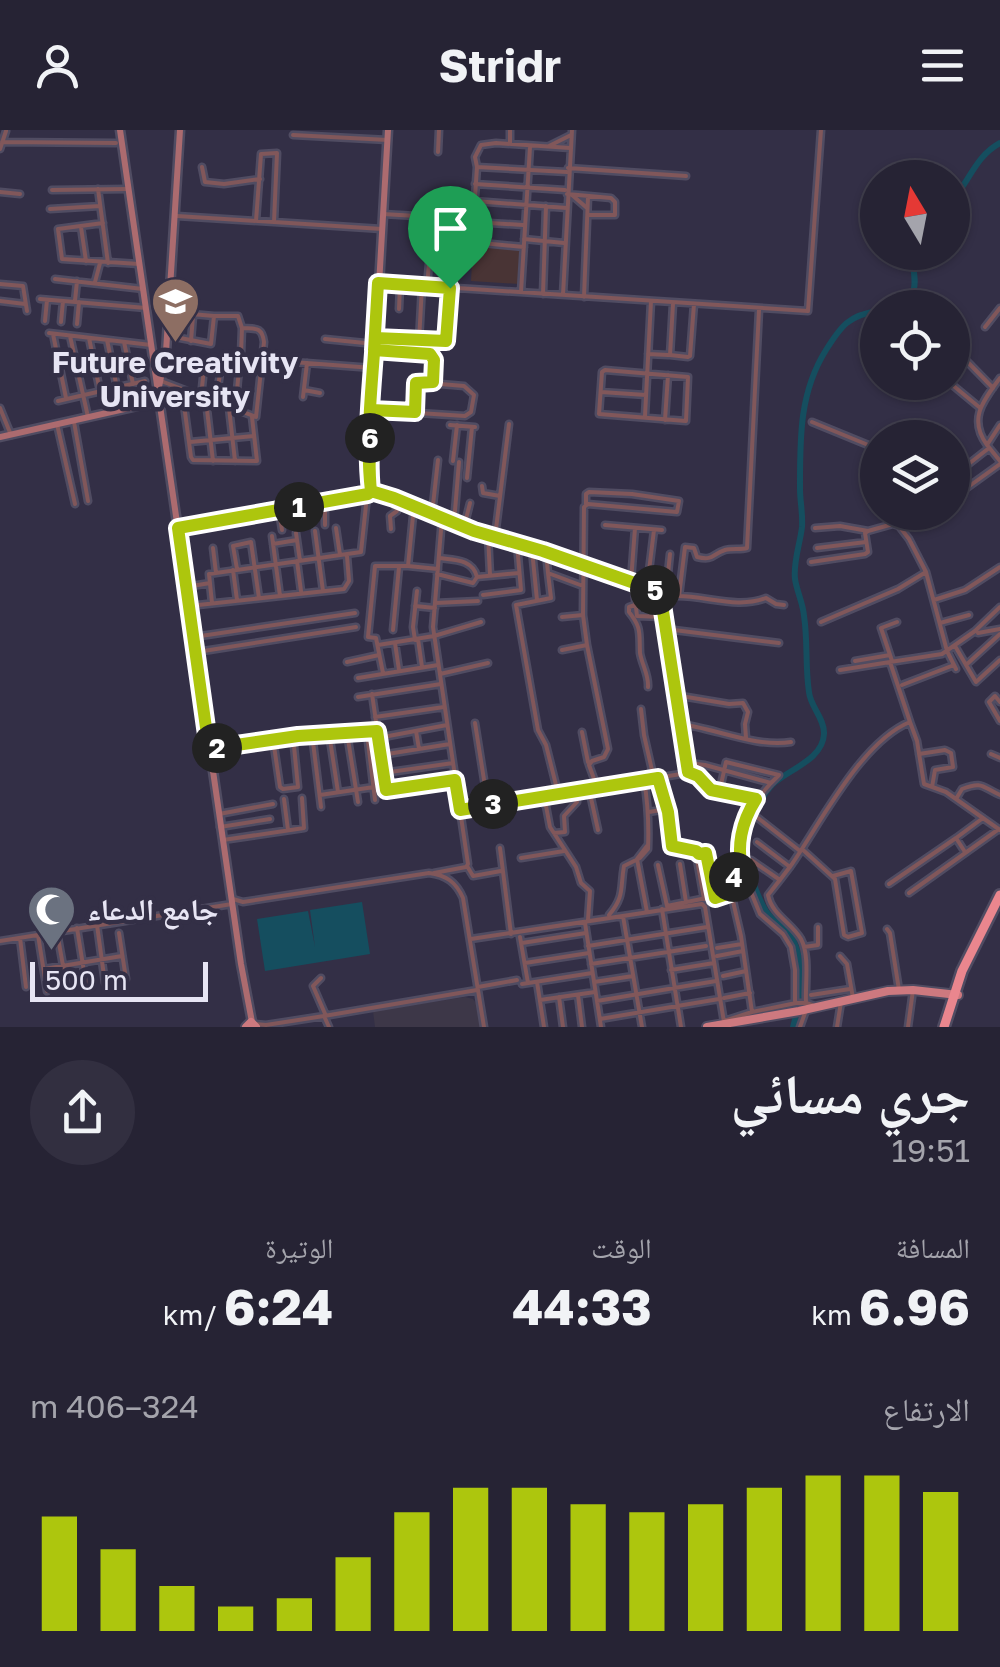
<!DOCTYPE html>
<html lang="ar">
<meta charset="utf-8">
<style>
:root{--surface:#262334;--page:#322f40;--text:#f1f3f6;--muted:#a4a4ac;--line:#42404f;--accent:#adc60d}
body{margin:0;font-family:"Golos Text","Noto Naskh Arabic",sans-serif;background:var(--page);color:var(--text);direction:rtl;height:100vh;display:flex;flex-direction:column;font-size:38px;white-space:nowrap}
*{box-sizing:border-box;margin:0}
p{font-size:32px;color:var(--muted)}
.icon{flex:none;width:55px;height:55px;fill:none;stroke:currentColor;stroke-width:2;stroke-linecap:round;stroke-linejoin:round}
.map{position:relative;height:897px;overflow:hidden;direction:ltr}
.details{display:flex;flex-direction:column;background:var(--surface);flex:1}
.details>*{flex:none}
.needle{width:65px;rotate:350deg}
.controls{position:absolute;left:860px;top:30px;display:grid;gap:20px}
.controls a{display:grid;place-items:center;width:110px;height:110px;border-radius:50%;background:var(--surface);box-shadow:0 2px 8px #0004,0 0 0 2px var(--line);font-size:50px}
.scale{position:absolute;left:30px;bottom:25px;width:178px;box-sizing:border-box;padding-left:10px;border:5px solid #e7e5f4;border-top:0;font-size:28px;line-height:35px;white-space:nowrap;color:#e7e5f4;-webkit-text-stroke:8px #332f46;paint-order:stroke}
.pin{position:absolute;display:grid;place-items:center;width:85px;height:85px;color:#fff;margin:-102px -42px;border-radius:50% 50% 50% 0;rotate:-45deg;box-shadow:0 0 10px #0007}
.pin .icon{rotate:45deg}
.km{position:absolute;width:50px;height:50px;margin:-25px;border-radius:50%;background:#222;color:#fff;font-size:28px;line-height:50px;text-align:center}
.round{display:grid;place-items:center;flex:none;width:105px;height:105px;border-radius:52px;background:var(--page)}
.summary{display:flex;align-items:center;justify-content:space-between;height:170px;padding:0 30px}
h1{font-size:55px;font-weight:700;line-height:75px}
.stats{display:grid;grid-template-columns:repeat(3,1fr);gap:15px;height:170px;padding:10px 30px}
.stats div{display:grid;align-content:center}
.stats b{font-size:50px;font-weight:700}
.stats small{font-size:28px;font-weight:400}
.stats p{font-size:28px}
.chart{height:280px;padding:20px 30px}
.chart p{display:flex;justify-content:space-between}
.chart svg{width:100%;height:180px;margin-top:10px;stroke:var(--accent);stroke-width:6}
header{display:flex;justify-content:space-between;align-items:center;height:130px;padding:0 30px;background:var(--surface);font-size:45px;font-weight:700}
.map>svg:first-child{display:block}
</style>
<header><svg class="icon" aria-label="menu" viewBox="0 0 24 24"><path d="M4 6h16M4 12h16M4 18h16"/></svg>Stridr<svg class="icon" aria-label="person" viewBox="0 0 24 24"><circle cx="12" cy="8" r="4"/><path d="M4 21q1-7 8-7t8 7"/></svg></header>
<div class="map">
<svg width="1000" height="897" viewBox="0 0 1000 897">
<rect width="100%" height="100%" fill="#332f46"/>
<path fill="#3d3748" d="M465,867L473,869L476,873L481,897H375L373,881Z"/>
<path fill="#493435" d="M473,116L522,119L520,154L471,151Z"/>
<path fill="#154e5f" d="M362,772L370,824L265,841L257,789L308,781L315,817L310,780Z"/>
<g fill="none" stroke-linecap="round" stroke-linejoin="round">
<path stroke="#154e5f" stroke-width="6" d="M952,71C970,50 976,26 1000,13
M894,178C921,164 915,153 912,128L916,122
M793,897C800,873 805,830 792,808C785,796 773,792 766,781C758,768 744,732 745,717C746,697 758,670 772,655C787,640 823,630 824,604C825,589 810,576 809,562C805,537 808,511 804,486C803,473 797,462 795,449C793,432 800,414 802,397C803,384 800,371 800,359C800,309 799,263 826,220C841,196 849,185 878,181"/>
<defs>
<path id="street" d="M293,5L388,10
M2,12L116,13
M510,14V0
M549,16L571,5
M0,19L6,1
M438,22L439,0
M202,37L205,52L224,54L260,49
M477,37L567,42
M568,38L686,46
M475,54L565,60
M98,59L108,133
M52,60L128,59
M0,62L20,64
M567,64L611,68L615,72V85H588
M572,65L587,78
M474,71L567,78
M50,79L100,76
M383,84L433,87L427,157
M177,86L274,92L277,23L261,24L256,91
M274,92L382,99
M473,92L523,95
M103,93L58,99L62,129L139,134
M81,97L86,131
M524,109L564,113
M524,117L472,112L477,37L475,27L481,15L496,13L570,18
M55,149L143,159
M95,152L100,133
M381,153L808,181L821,0
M0,154L23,156L27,181
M521,162L530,17
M543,164L546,76
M563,165L572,0
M584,167L588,67
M40,169L146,178
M0,171L25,174
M75,171L77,151
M673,174L670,225L688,227L690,226L694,174
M399,179L400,155
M169,182L214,186L211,214L170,206
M45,191L47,170
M61,192L63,171
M77,194L79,172
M985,197L1000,178
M49,203L151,215
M53,204L66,268
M70,206L88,287
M89,208L100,261
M375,208L446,211L449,158
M325,209L375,214
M107,210L117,258
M191,211L193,186
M419,211L422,156
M124,212L133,254
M952,216L993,258
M374,220L429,224L434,230L433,252
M241,224L242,198
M648,224L668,225
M293,232L373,238
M605,240L688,247L686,291L599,284L602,242Z
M161,251L256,287L264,212C262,196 255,199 242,198L238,186H214
M950,253L979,277
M182,260L191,327L193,330L257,331L252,287
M304,260L320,263
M601,262L646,265
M201,267L204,238H214L220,243L216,273
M303,267L307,233
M58,271L145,251
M206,271L213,331
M0,278L11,305
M229,278L235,331
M372,280L465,286L471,282L474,265L464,256L417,252L415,282
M235,281L240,229L262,231
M645,286L651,171
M665,290L668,245
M74,292L88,371
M812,292L878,319
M57,294L75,374
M450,295L475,297
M1000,295L987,315L1000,331
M190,312L254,306
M987,315C968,289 983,271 1000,248
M453,331L457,295
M952,347L989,318
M467,348L472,297
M952,352L968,357L1000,334
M482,356L483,363L500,366
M371,361L393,367L474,401L546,422L660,462L687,643L460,680
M325,373V395
M586,374V364L589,362L632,364L679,371L677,382L588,374L584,377L583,485L587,515L608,619L604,627L592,631L589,635L597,657
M313,375L315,389
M296,378L299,393
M279,381L282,400
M432,384L438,330
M454,393L459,332
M605,395L662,400
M464,397L470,373
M336,398L340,425
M815,398L840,396L868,401L893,394L899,396L909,409L926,442L947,521L956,539
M901,398L921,382
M391,399L390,386L397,381L393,368
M315,401L323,461
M296,403L300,431
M488,405L490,445
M272,406L280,466
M495,407L509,294
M273,414L297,410
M213,418L216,443
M817,418L866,412
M532,420L537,470
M546,422L548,443L583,456
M297,431L301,461
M811,432L865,424L868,422L865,403L868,401
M408,436L414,376
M237,439L233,416L251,412L259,468
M233,440L237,470
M548,443L551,468L516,475L538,600L546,615L558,663
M437,444L473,453L477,447C473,429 454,430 439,428
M477,447L519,443
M631,451L635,398
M633,452L637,486L663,487
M186,457L210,453
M647,457L654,400
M660,462L679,466L685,417L694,418L697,427C714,431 712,424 725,420C732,418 741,420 747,418L759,180
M666,463L670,424
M483,465L521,460L517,414
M678,466C707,466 738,479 766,468L776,474L784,475
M934,470L965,460L1000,437
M212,473L209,444L361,422L367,366
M435,473L478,471
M635,475L629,477V482C642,498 639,503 640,523C642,535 649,545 648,557
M189,476L344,459L349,451L347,426
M415,476L435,478
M562,487L583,485
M821,492L898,459L926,442
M940,493L969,485
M666,499L779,513
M393,500L399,437
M978,503L1000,499
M194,507L355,483
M418,509L422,537
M415,510L413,497L417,461
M395,513L399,540
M378,515L434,506L481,492
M955,516L976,552L1000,530
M562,520L587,515
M197,522L356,497
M855,531L890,525
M892,531L881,498L897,492
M347,532L379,525
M966,535L1000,504
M840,540L890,532
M383,543L376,508L368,507L375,436H408L438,439
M440,544L488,533
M358,548L438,535
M902,555L954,535
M372,564L386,660L454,651
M675,565L729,574L743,573L748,582L745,594L746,608
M358,567L441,554
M1000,572L995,566L989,572L1000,591
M641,579L644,605L654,649
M375,587L444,577
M910,592L917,611L924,654L946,662L1000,700
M475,593L488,675
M680,594C714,598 757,618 791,612
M416,601L419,619
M582,602L588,632
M329,603L338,662
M367,603L375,670
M312,604L321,677
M348,605L377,601
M378,608L447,595
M273,609L280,657L283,659L298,657L293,606
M209,619L298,606L347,603L358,672
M919,624L945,620L951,623L953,637L935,640L932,657
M991,624L1000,628
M381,625L450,614
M689,633L705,635L771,653C748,678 732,710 744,744L732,748L729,754L741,806L752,882L724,891
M688,642L698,646L711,659L721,660
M383,643L453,633
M658,648L668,682L672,716L696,721L699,724
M589,659L598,700
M320,665L374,657
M537,667L546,676L550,697L576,737L581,753L590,761L588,790
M284,669L288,700
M756,669L720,659L726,632L779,645L771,653
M956,669L962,659C983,651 982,657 1000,665
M649,682L667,679
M219,684L273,674
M758,688L800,721
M220,697L270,689
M554,703L565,702L564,686L577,672L573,662
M223,710L304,698L302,668
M757,712L790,737
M500,718L511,804
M802,719L835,749L844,805L848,807L862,803L851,741L833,746
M965,722L956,708L983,688
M521,728L564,721
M751,730L780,750
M680,734L686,772
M719,734L725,766
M658,735L667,776L731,763
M467,736L473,746L501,741
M434,743L466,737L468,734L433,497L442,388
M744,745L760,784L783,804L791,817L795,840V871L796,873H806
M889,754L956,708
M909,763L999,699
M233,769L243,772L429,743C446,745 456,752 463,768L484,897
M704,769L696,724L705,723L715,768
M662,779L681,897
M647,782L637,729L647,716
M609,785C625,766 620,758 624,736L640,728L648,719C649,695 648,673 644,650
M623,786L642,897
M585,793L601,897
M97,795L105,853
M77,798L86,854
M887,799L890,803L899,860
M57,802L67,858
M119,803L126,849
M38,805L47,861
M520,807L528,853
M20,808L26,857
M471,809L702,774L705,777L724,892
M0,811L232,774
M522,813L586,803
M588,816L707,797
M804,817L818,815V797
M717,818L742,814
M717,826L743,821
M840,826L847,834L853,868
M525,833L589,823
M591,834L706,816
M44,839L122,826
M671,840L714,833
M723,846L746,841
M321,848L313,856L326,886
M537,852L544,897
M594,852L633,846
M522,854L592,843
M478,857L517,850
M578,865L582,897
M811,865L850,859
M559,867L563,897
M724,868L750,863
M540,870L595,862
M597,871L716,851
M812,875L806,873C805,854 810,826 801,809C791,792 772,785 768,765C776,755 784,745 792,734C821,692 862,611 910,592L890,532L942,524L975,501L1000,477
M752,882L796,873
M324,886L329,897
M600,889L719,869
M255,894L266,895L324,886L477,860
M800,897L805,883
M837,897L841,872
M908,897L913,860"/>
<path id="secondary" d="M120,0L241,834L252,892
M159,257L166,222L180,0
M0,307L160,271
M178,398L367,365L371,361L369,327L388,0"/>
<path id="primary" d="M246,897L251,892L256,897
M707,897L799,881L888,861L913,860L958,865"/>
<path id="highway" d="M944,897L962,841L1000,765"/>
</defs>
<use href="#street" stroke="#504c62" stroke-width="9"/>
<use href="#secondary" stroke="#504c62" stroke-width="11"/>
<use href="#primary" stroke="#504c62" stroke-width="12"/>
<use href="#highway" stroke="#504c62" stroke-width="14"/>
<use href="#street" stroke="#81575a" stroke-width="4"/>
<use href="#secondary" stroke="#ac6b6f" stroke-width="6"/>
<use href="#primary" stroke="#cd797f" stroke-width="8"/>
<use href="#highway" stroke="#ea868e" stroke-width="9"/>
</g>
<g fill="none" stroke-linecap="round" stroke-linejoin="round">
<defs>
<path id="route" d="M450,158L446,211L375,208C372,258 365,311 371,361L368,364L178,398L209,619L298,606L377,601L386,660L455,650L460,680L658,648L668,682L672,716L696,721L699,724L706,723L715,768L730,763V750L744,744C735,718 742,691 756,669L711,660L698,646L688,642L660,462L543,421L474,401L394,368L371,361C368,334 370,307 371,280L415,282L416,253L433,252L434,230L430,224L374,220L378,153L450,158"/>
</defs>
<use href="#route" stroke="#fff" stroke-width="20"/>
<use href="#route" stroke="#adc60d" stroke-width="12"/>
</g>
<defs>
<symbol id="university-pin" viewBox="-11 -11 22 30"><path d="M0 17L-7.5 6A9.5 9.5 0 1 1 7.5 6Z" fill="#8d6e63" stroke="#332f46"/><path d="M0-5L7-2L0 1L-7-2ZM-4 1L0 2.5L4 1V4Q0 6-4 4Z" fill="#fff"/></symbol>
<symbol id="mosque-pin" viewBox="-11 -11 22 30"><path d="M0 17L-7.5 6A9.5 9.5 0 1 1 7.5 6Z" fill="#6b7280" stroke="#332f46"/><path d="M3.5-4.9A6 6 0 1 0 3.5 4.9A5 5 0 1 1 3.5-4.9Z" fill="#fff"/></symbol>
</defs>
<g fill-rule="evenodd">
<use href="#university-pin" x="148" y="144" width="55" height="75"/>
<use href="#mosque-pin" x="24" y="752" width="55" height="75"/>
</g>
<g text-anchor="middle" stroke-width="9" stroke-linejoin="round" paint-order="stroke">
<g font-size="30" font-weight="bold" fill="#e7e5f4" stroke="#332f46">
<text x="175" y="243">Future Creativity<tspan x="175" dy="34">University</tspan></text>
<text x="87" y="790" text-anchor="start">جامع الدعاء</text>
</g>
</g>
</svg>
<div class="controls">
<a><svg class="needle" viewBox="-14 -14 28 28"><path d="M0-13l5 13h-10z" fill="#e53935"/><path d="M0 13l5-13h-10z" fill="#a4a4ac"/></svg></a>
<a><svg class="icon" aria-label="locate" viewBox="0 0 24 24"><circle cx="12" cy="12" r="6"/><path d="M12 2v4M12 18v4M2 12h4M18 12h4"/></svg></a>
<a><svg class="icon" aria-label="layers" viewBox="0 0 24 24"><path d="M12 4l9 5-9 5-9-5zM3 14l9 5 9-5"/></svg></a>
</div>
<div class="scale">500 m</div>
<div class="pin" style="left:450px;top:158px;background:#1e9e55"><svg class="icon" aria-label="arrive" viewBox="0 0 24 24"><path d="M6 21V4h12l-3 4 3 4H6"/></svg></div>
<b class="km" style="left:299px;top:377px">1</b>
<b class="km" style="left:217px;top:618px">2</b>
<b class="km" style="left:493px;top:674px">3</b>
<b class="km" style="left:734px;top:747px">4</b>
<b class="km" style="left:655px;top:460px">5</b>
<b class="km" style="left:370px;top:308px">6</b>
</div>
<section class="details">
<div class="summary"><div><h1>جري مسائي</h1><p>19:51</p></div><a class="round"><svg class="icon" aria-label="share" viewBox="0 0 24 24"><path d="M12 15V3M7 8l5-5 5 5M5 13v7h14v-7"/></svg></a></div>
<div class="stats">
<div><p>المسافة</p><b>6.96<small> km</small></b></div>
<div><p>الوقت</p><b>44:33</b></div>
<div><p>الوتيرة</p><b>6:24<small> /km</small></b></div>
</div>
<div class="chart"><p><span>الارتفاع</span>324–406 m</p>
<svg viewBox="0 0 160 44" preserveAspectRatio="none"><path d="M5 44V16M15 44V24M25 44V33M35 44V38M45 44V36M55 44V26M65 44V15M75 44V9M85 44V9M95 44V13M105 44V15M115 44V13M125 44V9M135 44V6M145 44V6M155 44V10"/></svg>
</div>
</section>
